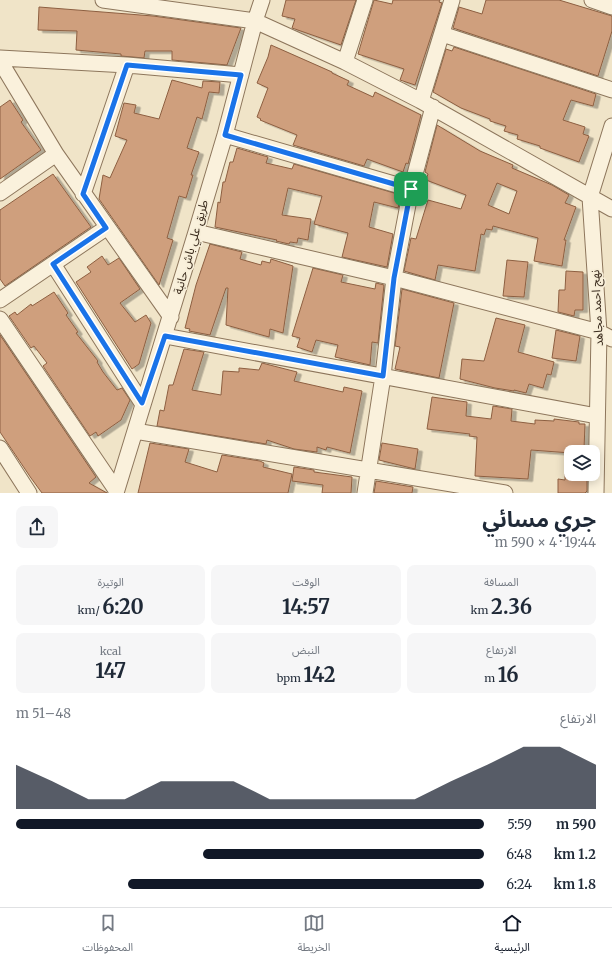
<!DOCTYPE html>
<html lang="ar">
<meta charset="utf-8">
<style>
:root{--surface:#fff;--page:#f6f6f7;--text:#1f2937;--muted:#747a83;--line:#e0e1e3;--accent:#111827}
body{margin:0;font-family:Merriweather,"Noto Sans Arabic",serif;background:var(--page);color:var(--text);direction:rtl;height:100vh;display:flex;flex-direction:column;font-size:15px;white-space:nowrap}
*{box-sizing:border-box;margin:0}
p{font-size:13px;color:var(--muted)}
.icon{flex:none;width:22px;height:22px;fill:none;stroke:currentColor;stroke-width:2;stroke-linecap:round;stroke-linejoin:round}
.map{position:relative;height:493px;overflow:hidden;direction:ltr}
.panel{display:flex;flex-direction:column;background:var(--surface);flex:1}
.panel>*{flex:none}
.controls{position:absolute;left:564px;top:445px;display:grid;gap:8px}
.controls a{display:grid;place-items:center;width:36px;height:36px;border-radius:8px;background:var(--surface);box-shadow:0 2px 10px #0003;font-size:20px}
.pin{position:absolute;display:grid;place-items:center;width:34px;height:34px;color:#fff;margin:-17px;border-radius:8px;box-shadow:0 2px 6px #0006}
.round{display:grid;place-items:center;flex:none;width:42px;height:42px;border-radius:8px;background:var(--page)}
.overview{display:flex;align-items:center;justify-content:space-between;height:68px;padding:0 16px}
h1{font-size:22px;font-weight:700;line-height:30px}
.metrics{display:grid;grid-template-columns:repeat(3,1fr);gap:6px;height:68px;padding:4px 16px}
.metrics div{display:grid;align-content:center;border-radius:8px;background:var(--page);text-align:center}
.metrics b{font-size:20px;font-weight:700}
.metrics small{font-size:11px;font-weight:400}
.metrics p{font-size:11px}
.chart{height:112px;padding:8px 16px}
.chart p{display:flex;justify-content:space-between}
.chart svg{width:100%;height:72px;margin-top:4px;fill:var(--accent);opacity:.7}
ul{padding:0 16px;list-style:none;font-size:13px}
li{display:grid;grid-template-columns:64px 48px 1fr;align-items:center;height:30px}
li i{height:10px;border-radius:5px;background:var(--accent)}
.tabs{display:flex;justify-content:space-around;align-items:center;height:56px;border-top:1px solid var(--line);background:var(--surface);font-size:11px;color:var(--muted)}
.tabs a{display:grid;justify-items:center;gap:2px}
.tabs .selected{color:var(--accent)}
.map>svg:first-child{display:block}
</style>
<div class="map">
<svg width="612" height="493" viewBox="0 0 612 493">
<defs>
<filter id="shadow"><feDropShadow dx="4.5" dy="2.5" stdDeviation="0" flood-color="#0004"/></filter>
</defs>
<rect width="100%" height="100%" fill="#f0e4c8"/>
<path fill="#cf9f7d" stroke="#8d5f41" fill-rule="evenodd" filter="url(#shadow)" d="M286,0H356L341,45L292,28L295,19L282,16Z
M374,0L392,4L393,0H440L439,2L442,3L415,85L400,80L404,69L358,54Z
M486,0H559L612,16V31L598,76L453,28L459,7L482,14Z
M39,7L153,16L241,28L227,65L172,60V51H145L144,58L121,56V54L76,50L77,31L38,30Z
M271,45L332,72V73L349,81L347,85L373,97L375,92L421,115L408,164L406,163L403,172L367,159L364,166L293,145L297,135L260,120L261,119L257,117L268,88L257,83L268,57Z
M454,47L596,94L593,106L571,100L563,120L585,127L583,134L589,136L579,162L540,148V146L517,139L518,135L504,131L506,126L490,121V119L461,108L433,92L446,49L452,51Z
M172,80L202,88L203,81L220,82L219,93L209,92L202,119L197,117L187,148L199,152L191,175H193L186,198L179,196L167,238L173,240L159,285L99,199L103,175L110,178L127,140L115,136L124,103L136,105L134,113L159,119Z
M10,100L23,120L21,122L41,150L0,179V107Z
M437,125L480,151L513,165L512,168L552,185L569,195L565,203L576,207L564,240H566L562,266L534,261L538,238L493,226L492,230L486,229L484,235L481,234L475,271L438,265L435,280L404,271L411,238L416,239L428,200L461,209L466,195L426,180L428,174L425,172ZM497,183L517,191L509,214L488,205Z
M237,148L268,157L266,163L292,169L294,164L401,195L398,208L374,202L369,227L393,234L387,267L342,257L348,233L314,224L322,196L288,188L282,215L311,219L308,240L298,238L297,243L290,242L289,244L276,241L277,240L215,227L218,202L220,203L223,182H225L230,162H233Z
M53,174L91,227L5,286L0,279V210Z
M210,244L242,252L240,259L261,265L262,261L270,263L271,259L293,266L283,333L270,329L269,337L226,325L228,288H226L210,335L189,331L190,329L185,328L196,285Z
M102,256L108,265L119,258L140,289L120,303L135,322L146,315L151,323L139,364L132,369L76,282L91,272L87,267Z
M507,260L528,262L524,297L503,296Z
M313,268L343,275L341,282L375,289L376,283L384,285L378,343L372,342L370,365L335,357L338,345L316,340L312,352L297,347L300,338L292,336Z
M566,271L583,272V310H575L574,316L558,312L559,290H565Z
M402,289L454,303L439,378L395,369L400,347L395,346Z
M54,292L68,313L66,315L78,332L76,333L98,361L97,362L103,372L117,390L122,388L130,400L121,420L98,436L96,432L90,436L43,366L47,363L34,346L31,348L9,316L15,312L17,315L31,304L32,306Z
M496,318L525,325L518,352L554,362L551,375L547,374L543,388L529,384L526,393L514,390V391L495,388L460,379L462,359L484,361Z
M556,330L580,336L576,361L552,358Z
M0,335L96,477L89,483L107,493H42L31,478L0,432Z
M184,349L204,352L192,390L221,395L223,371L239,372V368L259,370L262,363L297,372L294,381L343,392L344,387L362,391L350,453L327,447L326,450L317,447V452L294,449L267,440L266,444L157,426L160,410L164,411L169,385H173Z
M432,397L467,402L466,416L491,419L493,406L512,409L511,421L535,424V420L554,421V419L579,422V424H585L584,449L571,448V453L531,450L528,479L475,476L477,437L469,436L470,434L427,429Z
M150,443L189,449L185,462L217,472L222,455L260,461L264,463L263,467L292,474L288,493H138Z
M382,443L418,449L415,469L379,460Z
M294,467L314,470V472L352,477L351,493H322L323,485L292,481Z
M565,474H587V491L585,493H558V479L565,480Z
M376,481L413,487L412,493H374Z"/>
<g fill="none" stroke-linecap="round" stroke-linejoin="round">
<defs>
<path id="street" d="M103,0L255,21L345,62L421,101L612,209
M592,0L612,7
M442,34L612,90
M0,58L127,65L241,75
M0,61L56,154L171,317
M345,62L365,0
M421,101L452,0
M225,135L411,189
M0,193L56,154
M83,194L127,65
M196,232L394,278L599,332L612,339
M53,264L142,403
M0,300L106,228
M0,319L116,490
M165,336L597,416
M135,431L505,493
M0,448L29,493
M116,493L196,232L225,135L255,21L262,0
M365,493L383,376L394,278L411,189L433,107
M596,493L599,332L590,197L612,126"/>
</defs>
<use href="#street" stroke="#8d765c" stroke-width="17"/>
<use href="#street" stroke="#faf1dc" stroke-width="15"/>
</g>
<g fill="none" stroke-linecap="round" stroke-linejoin="round">
<defs>
<path id="route" d="M127,65L241,75L225,135L411,189L394,278L383,376L165,336L142,403L53,264L106,228L83,194Z"/>
</defs>
<use href="#route" stroke="#fff" stroke-width="8"/>
<use href="#route" stroke="#1a73e8" stroke-width="5"/>
</g>
<g text-anchor="middle" stroke-width="3.5" stroke-linejoin="round" paint-order="stroke">
<g font-size="12" fill="#3d2e20" stroke="#f7eed8">
<text transform="translate(191 247) rotate(-74)" y="4">طريق علي باش حانبة</text>
<text transform="translate(597 308) rotate(-93)" y="4">نهج احمد مجاهد</text>
</g>
</g>
</svg>
<div class="controls">
<a><svg class="icon" aria-label="layers" viewBox="0 0 24 24"><path d="M12 4l9 5-9 5-9-5zM3 14l9 5 9-5"/></svg></a>
</div>
<div class="pin" style="left:411px;top:189px;background:#1e9e55"><svg class="icon" aria-label="arrive" viewBox="0 0 24 24"><path d="M6 21V4h12l-3 4 3 4H6"/></svg></div>
</div>
<section class="panel">
<div class="overview"><div><h1>جري مسائي</h1><p>19:44 · 4 × 590 m</p></div><a class="round"><svg class="icon" aria-label="share" viewBox="0 0 24 24"><path d="M12 15V3M7 8l5-5 5 5M5 13v7h14v-7"/></svg></a></div>
<div class="metrics">
<div><p>المسافة</p><b>2.36<small> km</small></b></div>
<div><p>الوقت</p><b>14:57</b></div>
<div><p>الوتيرة</p><b>6:20<small> /km</small></b></div>
</div>
<div class="metrics">
<div><p>الارتفاع</p><b>16<small> m</small></b></div>
<div><p>النبض</p><b>142<small> bpm</small></b></div>
<div><p>kcal</p><b>147</b></div>
</div>
<div class="chart"><p><span>الارتفاع</span>48–51 m</p>
<svg viewBox="0 0 160 44" preserveAspectRatio="none"><path d="M0 44V17L10 27L20 38L30 38L40 27L50 27L60 27L70 38L80 38L90 38L100 38L110 38L120 27L130 17L140 6L150 6L160 17V44z"/></svg>
</div>
<ul>
<li><b>590 m</b>5:59<i style="width:100%"></i></li>
<li><b>1.2 km</b>6:48<i style="width:60%"></i></li>
<li><b>1.8 km</b>6:24<i style="width:76%"></i></li>
</ul>
</section>
<nav class="tabs">
<a class="selected"><svg class="icon" aria-label="home" viewBox="0 0 24 24"><path d="M3 11l9-7 9 7M6 9v11h12V9"/></svg>الرئيسية</a>
<a><svg class="icon" aria-label="map" viewBox="0 0 24 24"><path d="M3 6l6-2 6 2 6-2v14l-6 2-6-2-6 2zM9 4v14M15 6v14"/></svg>الخريطة</a>
<a><svg class="icon" aria-label="saved" viewBox="0 0 24 24"><path d="M7 4h10v16l-5-4-5 4z"/></svg>المحفوظات</a>
</nav>
